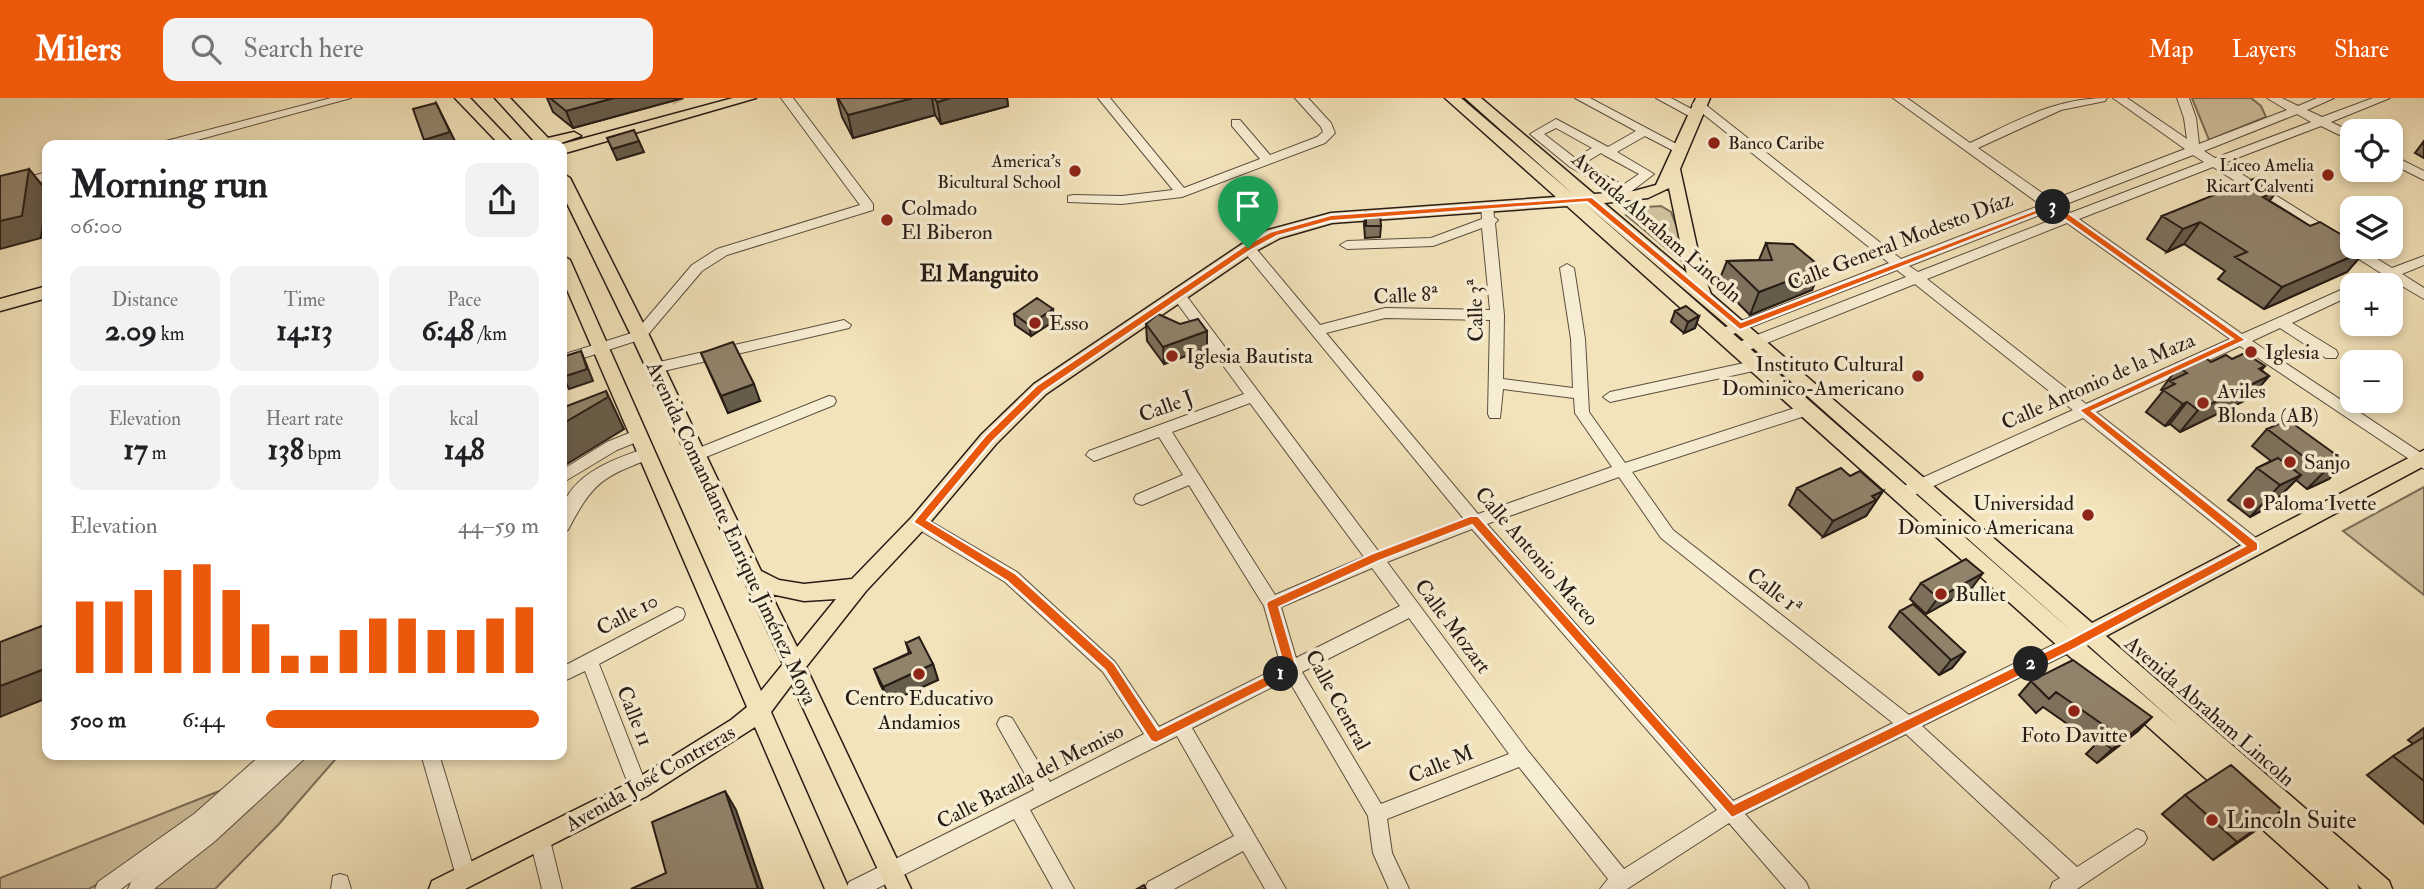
<!DOCTYPE html>
<meta charset="utf-8">
<style>
:root{--surface:#fff;--page:#f2f2f2;--text:#202124;--muted:#757577;--accent:#ea580c}
body{margin:0;font-family:"IM FELL Double Pica",serif;background:var(--page);color:var(--text);height:100vh;display:flex;flex-direction:column;font-size:26px;white-space:nowrap}
*{box-sizing:border-box;margin:0}
p{font-size:23px;color:var(--muted)}
.icon{flex:none;width:38px;height:38px;fill:none;stroke:currentColor;stroke-width:2;stroke-linecap:round;stroke-linejoin:round}
.map{position:relative;flex:1;overflow:hidden}
.sheet{position:absolute;left:42px;top:42px;width:525px;height:620px;display:flex;flex-direction:column;background:var(--surface);border-radius:14px;box-shadow:0 4px 10px #0003}
.sheet>*{flex:none}
.controls{position:absolute;left:2340px;top:21px;display:grid;gap:14px}
.controls a{display:grid;place-items:center;width:63px;height:63px;border-radius:14px;background:var(--surface);box-shadow:0 4px 10px #0003;font-size:35px}
.pin{position:absolute;display:grid;place-items:center;width:60px;height:60px;color:#fff;margin:-72px -30px;border-radius:50% 50% 50% 0;rotate:-45deg;box-shadow:0 0 7px #0007}
.pin .icon{rotate:45deg}
.km{position:absolute;width:35px;height:35px;margin:-18px;border-radius:50%;background:#222;color:#fff;font-size:19px;line-height:35px;text-align:center}
.round{display:grid;place-items:center;flex:none;width:74px;height:74px;border-radius:14px;background:var(--page)}
.headline{display:flex;align-items:center;justify-content:space-between;height:119px;padding:0 28px}
h1{font-size:38px;font-weight:700;line-height:52px}
.metrics{display:grid;grid-template-columns:repeat(3,1fr);gap:10px;height:119px;padding:7px 28px}
.metrics div{display:grid;align-content:center;border-radius:14px;background:var(--page);text-align:center}
.metrics b{font-size:30px;font-weight:700}
.metrics small{font-size:19px;font-weight:400}
.metrics p{font-size:19px}
.chart{height:196px;padding:14px 28px}
.chart p{display:flex;justify-content:space-between}
.chart svg{width:100%;height:126px;margin-top:7px;stroke:var(--accent);stroke-width:6}
ul{padding:0 28px;list-style:none;font-size:23px}
li{display:grid;grid-template-columns:112px 84px 1fr;align-items:center;height:52px}
li i{height:18px;border-radius:9px;background:var(--accent)}
header{display:flex;align-items:center;gap:42px;box-sizing:border-box;height:98px;padding:0 35px;background:var(--accent);color:#fff}
header strong{font-size:33px}
nav{display:flex;gap:38px;margin-inline-start:auto;font-size:24px}
.search{width:490px;height:63px;background:var(--page);display:flex;align-items:center;gap:18px;box-sizing:border-box;padding:0 24px;border-radius:14px;color:var(--muted);font-size:26px}
.map>svg:first-child{display:block}
</style>
<header>
<strong>Milers</strong>
<div class="search"><svg class="icon" aria-label="search" viewBox="0 0 24 24"><circle cx="10" cy="10" r="6"/><path d="M15 15l6 6"/></svg>Search here</div>
<nav><a>Map</a><a>Layers</a><a>Share</a></nav>
</header>
<div class="map">
<svg width="2424" height="791" viewBox="0 0 2424 791">
<rect width="100%" height="100%" fill="#f3e3ba"/>
<filter id="stains"><feTurbulence type="fractalNoise" baseFrequency=".00286" numOctaves="4"/><feColorMatrix values="0 0 0 0 .2 0 0 0 0 .09 0 0 0 0 .02 0 0 0 .5 -.17"/></filter>
<radialGradient id="worn" r=".72"><stop offset=".6" stop-color="#630" stop-opacity="0"/><stop offset="1" stop-color="#630" stop-opacity=".3"/></radialGradient>
<path fill="#d0c19e" stroke="#7c6e5a" stroke-width="2" d="M2192,0H2251L2261,8L2266,19L2209,42Z
M1661,108L1671,114L1690,164L1689,169L1626,117L1646,109Z
M2424,389V497L2343,433Z
M305,656H340L279,726L215,791H146Z
M237,686L118,775L89,791H0V780Z"/>
<g fill="none" stroke-linecap="round" stroke-linejoin="round">
<path stroke="#cabb99" stroke-width="13" stroke-dasharray="13 7" stroke-linecap="butt" d="M677,0L679,4"/>
<defs>
<path id="minor" d="M331,0H351L179,47H160L162,44Z
M781,0H793L873,106V112L727,157L702,173L645,240L562,267V257L635,234L692,167L717,151L860,107Z
M1098,0H1110L1184,90L1260,61L1232,28V22H1240L1270,57L1317,39L1323,34L1321,29L1295,0H1308L1331,25L1335,35L1325,45L1182,99L1122,106L1068,104V98L1073,97L1122,98L1173,92Z
M1575,0H1590L1684,50L1678,54L1674,53L1645,38L1617,54L1654,76L1628,96H1618L1570,69L1530,36L1556,21L1608,49L1636,33ZM1556,30L1592,50L1575,60L1544,36ZM1601,55L1604,57L1639,76L1623,87L1583,66Z
M1656,0H1671L1699,15L1697,18H1689Z
M1893,0H1907L1970,45C2016,23 2055,0 2107,0L2105,3L2061,12L1978,50L2052,102L2185,51L2113,0H2127L2187,41L2184,20L2177,0H2189L2196,20L2199,46L2287,12L2267,0H2282L2298,8L2317,0H2334L2307,12L2322,19L2373,0H2390L2331,24L2352,34V43L2321,28L2224,65L2352,145V149H2358L2392,170L2424,158V167L2402,176L2424,190V201L2390,181L2376,187H2357L2359,184L2381,175L2213,69L2079,121L2242,236L2352,187V197L2292,225L2336,252L2338,256L2336,260H2326L2280,230L2252,243L2424,357V371L2240,248L2096,314L2260,443L2262,448L2260,453H2248L2083,320L1916,396H1904L1902,392L1904,388L2073,312L1915,186L1744,254H1734L1732,250L1734,246L1906,179L1897,172L1728,238H1718L1716,235L1718,232L1889,165L1692,7L1694,4H1702L1901,161L2041,107ZM2297,16L2311,24L2215,60L2204,53ZM2193,57L2204,64L2070,115L2061,108ZM2050,113L2059,119L1918,174L1909,168ZM2067,125L2230,241L2086,306L1927,181Z
M2390,56L2424,73V82L2390,65Z
M47,74V82L0,95V87Z
M1487,104L1493,108L1494,119L1498,122L1495,125L1504,217L1503,281L1573,290L1571,241L1560,170L1567,166L1574,170L1585,241L1589,314L1625,365L1801,308H1811L1813,312L1811,316L1632,374L1673,432L1909,617L2065,541L2071,539L2077,541L2080,546L2077,551L1922,628L2077,769L2137,731L2144,734L2147,740L2144,746L2077,791H2050L2053,784L2060,780L1906,636L1745,716L1806,784L1809,791H1786L1729,725L1627,791H1600L1608,781L1519,669L1387,721L1392,755L1409,791H1389L1373,755L1368,718L1288,581L1192,630L1286,791H1265L1243,753L1174,791H1145L1148,784L1234,738L1177,638L1030,712L1074,791H1053L1014,721L876,791H846L849,784L1034,692L1000,632L997,626L1000,620L1006,618L1012,620L1050,684L1144,636L1103,574L1005,484L913,428L911,424L913,420H925L1017,474L1115,564L1159,629L1281,568L1264,508L1189,387L1142,407L1136,405L1134,401L1136,397L1183,377L1159,339L1094,363L1086,357L1089,353L1244,296L1172,198L1170,195L1177,190L1182,192L1379,454L1464,421L1241,150L1248,146L1253,147L1320,227L1385,210L1490,212L1482,130L1433,148L1347,151L1340,147L1347,143L1431,140L1482,121L1481,108ZM1385,220L1490,222L1488,316L1490,320H1500L1503,291L1574,300L1575,315L1612,369L1478,416L1326,235ZM1250,305L1364,459L1275,497L1172,334ZM1619,379L1661,440L1893,625L1733,703L1487,426ZM1472,431L1717,712L1624,771L1528,653L1387,464ZM1372,470L1400,508L1296,560L1281,509ZM1409,520L1509,656L1381,706L1302,574Z
M844,222L851,227L849,230L655,275L648,270L655,265Z
M1758,262L1765,267L1763,271L1610,304L1603,299L1610,294Z
M829,298L834,299L836,303L834,307L701,361L696,363L688,357L691,353Z
M639,331L644,333L647,337L644,341L617,352L562,385V372L607,344Z
M647,350L652,352L655,356L652,360C602,379 593,384 568,432L562,434C562,427 560,419 562,412C570,376 616,360 647,350Z
M677,509L683,511L685,516L683,521L599,566L648,691L646,697L639,699L632,697L630,691L585,573L562,584V569Z
M262,656H306L303,662L214,744L154,791H128L131,784L146,773L121,791H95L98,784L194,716Z
M421,656H439L476,778L473,785L466,787L459,785L456,778Z
M540,733L547,736L550,742L562,791H542L530,742L533,736Z
M340,776L347,778L351,791H331L333,778Z"/>
<path id="major" d="M455,0H470L515,47H500Z
M495,0H510L548,40L574,34L581,38L555,47H531L534,43Z
M733,0H756L562,56V47H559Z
M1445,0H1461L1574,97L1465,0H1481L1594,96L1634,93L1656,87L1696,0H1710L1680,71L1702,172L1711,196L2092,525L2424,352V368L2106,538L2389,783L2392,791H2362L2357,786L2359,791H2329L1567,108L1332,125L1280,140L1254,154L1046,296L996,346L926,429L866,493L806,569L911,791H887L792,586L771,614L849,791H825L755,629L647,698L465,791H429L432,783L631,684L731,622L747,609L562,180V157L570,162L761,593L783,566L631,237L562,95V75L570,80L649,237L761,473L779,482L804,486L852,481L912,419L982,336L1034,286L1242,146L1268,132L1331,115L1556,99ZM1669,90L1686,172L1687,175L1604,105L1648,100ZM1585,106L1751,248L2074,535ZM771,496L804,503L836,501L797,549ZM2088,547L2180,629L2087,548Z
M47,188V200L0,213V201Z"/>
</defs>
<use href="#minor" stroke="#5a4e3f" stroke-width="2"/>
<use href="#major" stroke="#271c16" stroke-width="3"/>
<use href="#minor" fill="#f7edd2" fill-rule="evenodd"/>
<use href="#major" fill="#f3e3ba" fill-rule="evenodd"/>
</g>
<path fill="#7d715c" stroke="#271c16" stroke-width="2" d="M547,0H683L573,30L553,14Z
M837,0H1007L1008,8L941,26L935,17L853,40L842,19Z
M2424,43V60L2415,55Z
M2270,103L2310,128L2366,152L2347,174L2264,211L2218,181L2225,173L2184,146L2167,154L2147,141L2162,118Z
M1366,115L1381,128L1380,139L1365,140L1364,126Z
M1766,145L1812,192L1750,217L1718,185L1727,163L1759,162Z
M1675,213L1699,218L1695,230L1684,235L1671,224Z
M1014,216L1054,223L1031,238L1015,227Z
M1146,226H1180L1207,233V250L1164,266L1147,243Z
M701,255L760,303L728,315Z
M2232,261L2261,272L2269,278L2250,300L2180,334L2170,326L2165,328L2146,314L2163,293L2161,292L2178,269Z
M2267,331L2346,364L2329,381L2307,391L2296,382L2270,408L2250,419L2228,402L2257,370L2271,363L2252,348Z
M1850,378L1883,393L1866,418L1823,439L1789,407L1797,390Z
M1921,485L1971,491L1926,516L1910,501Z
M1900,513L1965,554L1952,570L1939,577L1889,529Z
M906,545L933,566L938,582L889,604L880,586L874,571L909,555Z
M2031,583L2138,633L2097,665L2086,656L2096,646L2043,609L2036,615L2019,597Z
M2424,630V726L2367,677L2393,658L2413,646L2408,642Z
M2185,697L2282,712L2213,762L2162,716Z"/>
<path fill="#665c4b" stroke="#271c16" stroke-width="2" d="M614,0H683L573,30L566,13Z
M913,0H932L935,17L853,40L848,17Z
M951,0H1007L1008,8L941,26L937,4Z
M436,5L457,47H427L424,42Z
M639,43L644,54L617,62L612,51Z
M29,71L47,93L41,140L0,151V123Z
M2278,92L2261,114L2263,99Z
M2200,124L2184,146L2167,154L2183,131Z
M2366,152L2347,174L2264,211L2282,189Z
M1822,170L1812,192L1750,217L1759,194Z
M1053,211L1054,223L1031,238L1029,227Z
M1699,218L1695,230L1684,235L1688,224Z
M1207,233V250L1164,266L1163,249Z
M581,253L586,265L593,283L569,291L563,279Z
M2265,268L2248,288L2269,278L2250,300L2180,334L2198,312Z
M754,286L760,303L728,315L721,298Z
M606,293L624,331L562,369V326Z
M2187,304L2170,326L2165,328L2183,306Z
M2346,364L2329,381L2307,391L2324,374Z
M2301,377L2270,408L2250,419L2280,387Z
M1883,393L1866,418L1823,439L1833,423L1872,398Z
M1983,475L1971,491L1926,516L1938,500Z
M1965,554L1952,570L1939,577L1951,562Z
M933,566L938,582L889,604L883,589Z
M47,570V600L0,619V588Z
M2152,619L2138,633L2097,665L2112,651Z
M725,693L736,712L763,791H758Z
M2282,712L2258,731L2213,762L2237,744Z"/>
<path fill="#91836b" stroke="#271c16" stroke-width="2" d="M550,0H614L566,13Z
M838,0H913L848,17Z
M934,0H951L937,4Z
M436,5L450,34L424,42L413,11Z
M634,32L639,43L612,51L607,40Z
M29,71L22,118L0,123V78Z
M2258,79L2278,92L2263,99L2310,128L2320,124L2352,143V149H2361L2366,152L2282,189L2235,159L2247,154L2200,124L2183,131L2162,118Z
M1366,115H1380L1381,128H1366Z
M1766,145L1793,146L1822,170L1759,194L1727,163L1772,162Z
M1037,200L1053,211L1029,227L1014,216Z
M1686,208L1699,218L1688,224L1675,213Z
M1158,216L1180,226L1198,221L1207,233L1163,249L1146,226Z
M733,244L754,286L721,298L701,255Z
M581,253L587,271L563,279L562,276V259Z
M2245,255L2265,268L2259,271L2269,278L2198,312L2187,304L2183,306L2163,292L2175,286L2170,283L2187,275L2178,269L2203,258L2211,264L2226,257L2232,261Z
M606,293L608,299L562,326V310Z
M2288,322L2346,364L2324,374L2267,331Z
M2278,360L2301,377L2280,387L2257,370Z
M1841,370L1850,378L1860,373L1883,393L1872,398L1876,402L1833,423L1797,390Z
M1966,461L1983,475L1938,500L1921,485Z
M1913,506L1965,554L1951,562L1900,513Z
M47,526V570L0,588V544Z
M919,539L933,566L883,589L874,571L911,555L906,545Z
M2073,562L2152,619L2112,651L2100,642L2112,633L2056,594L2049,601L2031,583Z
M2424,639V683L2393,658Z
M2231,667L2282,712L2237,744L2185,697Z
M725,693L758,791H631L666,775L652,724Z
M1144,787L1146,791H1137Z"/>
<path fill="#ea580c" stroke="#fff" stroke-width="2" fill-rule="evenodd" d="M1592,99L1741,224L2054,105L2246,242L2092,313L2258,445V452L2076,550L1732,720L1472,427L1379,463L1279,509L1297,571L1295,575L1156,645L1151,643L1105,572L1007,483L913,424L985,338L1036,288L1244,148L1270,134L1331,117ZM1587,104L1740,232L2050,111L2233,241L2079,312L2245,448L2067,543L1734,706L1478,418H1470L1371,456L1268,503L1266,506L1284,569L1158,632L1114,565L1016,476L927,422L992,344L1044,293L1251,152L1277,138L1331,123Z"/>
<g fill="#8f2418" stroke="#f7edd2" stroke-width="2.5">
<circle cx="1714" cy="45" r="7"/>
<circle cx="1075" cy="73" r="7"/>
<circle cx="2328" cy="77" r="7"/>
<circle cx="887" cy="122" r="7"/>
<circle cx="1035" cy="225" r="7"/>
<circle cx="2251" cy="254" r="7"/>
<circle cx="1172" cy="258" r="7"/>
<circle cx="1918" cy="278" r="7"/>
<circle cx="2203" cy="305" r="7"/>
<circle cx="2290" cy="364" r="7"/>
<circle cx="2249" cy="405" r="7"/>
<circle cx="2088" cy="417" r="7"/>
<circle cx="1941" cy="496" r="7"/>
<circle cx="919" cy="576" r="7"/>
<circle cx="2074" cy="613" r="7"/>
<circle cx="2212" cy="722" r="7"/>
</g>
<g text-anchor="middle" stroke-width="7" stroke-linejoin="round" paint-order="stroke">
<g font-size="18" fill="#271c16" stroke="#f7edd2" text-anchor="end">
<text x="1728" y="51" text-anchor="start">Banco Caribe</text>
<text x="1061" y="69">America's<tspan x="1061" dy="21">Bicultural School</tspan></text>
<text x="2314" y="73">Liceo Amelia<tspan x="2314" dy="21">Ricart Calventi</tspan></text>
</g>
<g font-size="21" fill="#271c16" stroke="#f7edd2" text-anchor="start">
<text x="901" y="117">Colmado<tspan x="901" dy="24">El Biberon</tspan></text>
<text x="1049" y="232">Esso</text>
<text x="2265" y="261">Iglesia</text>
<text x="1186" y="265">Iglesia Bautista</text>
<text x="1904" y="273" text-anchor="end">Instituto Cultural<tspan x="1904" dy="24">Dominico-Americano</tspan></text>
<text x="2217" y="300">Aviles<tspan x="2217" dy="24">Blonda (AB)</tspan></text>
<text x="2304" y="371">Sanjo</text>
<text x="2074" y="412" text-anchor="end">Universidad<tspan x="2074" dy="24">Dominico Americana</tspan></text>
<text x="2263" y="412">Paloma Ivette</text>
<text x="1955" y="503">Bullet</text>
<text x="919" y="607" text-anchor="middle">Centro Educativo<tspan x="919" dy="24">Andamios</tspan></text>
<text x="2074" y="644" text-anchor="middle">Foto Davitte</text>
</g>
<g font-size="21" fill="#271c16" stroke="#f7edd2">
<text transform="translate(1657 129) rotate(41)" y="7">Avenida Abraham Lincoln</text>
<text transform="translate(1900 143) rotate(-21)" y="7">Calle General Modesto Díaz</text>
<text transform="translate(1406 197) rotate(-3)" y="7">Calle 8ª</text>
<text transform="translate(1475 212) rotate(-92)" y="7">Calle 3ª</text>
<text transform="translate(2098 283) rotate(-24)" y="7">Calle Antonio de la Maza</text>
<text transform="translate(1166 308) rotate(-20)" y="7">Calle J</text>
<text transform="translate(732 435) rotate(65)" y="7">Avenida Comandante Enrique Jiménez Moya</text>
<text transform="translate(1537 458) rotate(49)" y="7">Calle Antonio Maceo</text>
<text transform="translate(1775 493) rotate(37)" y="7">Calle 1ª</text>
<text transform="translate(627 516) rotate(-28)" y="7">Calle 10</text>
<text transform="translate(1453 528) rotate(53)" y="7">Calle Mozart</text>
<text transform="translate(1338 602) rotate(61)" y="7">Calle Central</text>
<text transform="translate(2210 613) rotate(41)" y="7">Avenida Abraham Lincoln</text>
<text transform="translate(635 618) rotate(68)" y="7">Calle 11</text>
<text transform="translate(1441 666) rotate(-22)" y="7">Calle M</text>
<text transform="translate(1030 678) rotate(-27)" y="7">Calle Batalla del Memiso</text>
<text transform="translate(650 680) rotate(-30)" y="7">Avenida José Contreras</text>
</g>
<g font-size="23" font-weight="bold" fill="#271c16" stroke="#f7edd2">
<text x="979" y="183">El Manguito</text>
</g>
<g font-size="24" fill="#271c16" stroke="#f7edd2" text-anchor="start">
<text x="2226" y="730">Lincoln Suite</text>
</g>
</g>
<rect width="100%" height="100%" filter="url(#stains)"/>
<rect width="100%" height="100%" fill="url(#worn)"/>
</svg>
<div class="controls">
<a><svg class="icon" aria-label="locate" viewBox="0 0 24 24"><circle cx="12" cy="12" r="6"/><path d="M12 2v4M12 18v4M2 12h4M18 12h4"/></svg></a>
<a><svg class="icon" aria-label="layers" viewBox="0 0 24 24"><path d="M12 4l9 5-9 5-9-5zM3 14l9 5 9-5"/></svg></a>
<a>+</a>
<a>−</a>
</div>
<div class="pin" style="left:1248px;top:150px;background:#1e9e55"><svg class="icon" aria-label="arrive" viewBox="0 0 24 24"><path d="M6 21V4h12l-3 4 3 4H6"/></svg></div>
<b class="km" style="left:1281px;top:576px">1</b>
<b class="km" style="left:2031px;top:566px">2</b>
<b class="km" style="left:2053px;top:109px">3</b>
<section class="sheet">
<div class="headline"><div><h1>Morning run</h1><p>06:00</p></div><a class="round"><svg class="icon" aria-label="share" viewBox="0 0 24 24"><path d="M12 15V3M7 8l5-5 5 5M5 13v7h14v-7"/></svg></a></div>
<div class="metrics">
<div><p>Distance</p><b>2.09<small> km</small></b></div>
<div><p>Time</p><b>14:13</b></div>
<div><p>Pace</p><b>6:48<small> /km</small></b></div>
</div>
<div class="metrics">
<div><p>Elevation</p><b>17<small> m</small></b></div>
<div><p>Heart rate</p><b>138<small> bpm</small></b></div>
<div><p>kcal</p><b>148</b></div>
</div>
<div class="chart"><p><span>Elevation</span>44–59 m</p>
<svg viewBox="0 0 160 44" preserveAspectRatio="none"><path d="M5 44V19M15 44V19M25 44V15M35 44V8M45 44V6M55 44V15M65 44V27M75 44V38M85 44V38M95 44V29M105 44V25M115 44V25M125 44V29M135 44V29M145 44V25M155 44V21"/></svg>
</div>
<ul>
<li><b>500 m</b>6:44<i style="width:100%"></i></li>
</ul>
</section>
</div>
